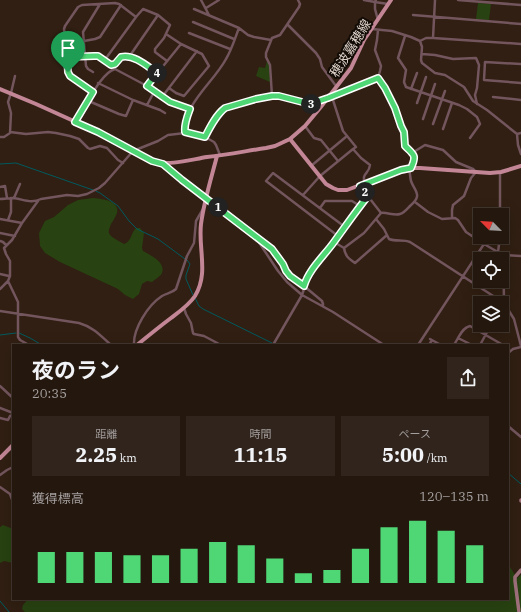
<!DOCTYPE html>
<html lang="ja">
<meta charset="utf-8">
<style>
:root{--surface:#24170e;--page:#30241c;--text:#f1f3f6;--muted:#a39f9e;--line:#41362e;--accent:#4fd675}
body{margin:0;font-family:"IBM Plex Serif","Noto Sans JP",serif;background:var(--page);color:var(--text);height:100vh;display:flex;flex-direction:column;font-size:15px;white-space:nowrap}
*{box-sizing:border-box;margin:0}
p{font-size:13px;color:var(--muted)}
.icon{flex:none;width:22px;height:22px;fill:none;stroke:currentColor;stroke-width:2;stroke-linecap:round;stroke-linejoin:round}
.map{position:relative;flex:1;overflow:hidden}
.side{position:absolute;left:12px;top:344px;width:497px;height:256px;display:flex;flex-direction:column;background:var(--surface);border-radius:0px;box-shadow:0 4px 16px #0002,0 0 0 1px var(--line)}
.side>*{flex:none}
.needle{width:26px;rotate:294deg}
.fabs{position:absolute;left:473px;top:208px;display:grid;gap:8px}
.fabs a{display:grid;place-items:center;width:36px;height:36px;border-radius:0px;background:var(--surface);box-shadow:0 4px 16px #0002,0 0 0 1px var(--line);font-size:20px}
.pin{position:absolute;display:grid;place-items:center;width:34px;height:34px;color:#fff;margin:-41px -17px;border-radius:50% 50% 50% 0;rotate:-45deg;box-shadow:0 0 4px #0007}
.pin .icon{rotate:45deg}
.km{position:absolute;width:20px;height:20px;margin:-10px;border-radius:50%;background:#222;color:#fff;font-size:11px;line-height:20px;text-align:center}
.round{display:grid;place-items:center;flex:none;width:42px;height:42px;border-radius:0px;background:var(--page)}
.summary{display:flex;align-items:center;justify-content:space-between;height:68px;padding:0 20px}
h1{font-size:22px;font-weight:700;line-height:30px}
.figures{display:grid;grid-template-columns:repeat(3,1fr);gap:6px;height:68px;padding:4px 20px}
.figures div{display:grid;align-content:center;border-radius:0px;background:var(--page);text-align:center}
.figures b{font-size:20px;font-weight:700}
.figures small{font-size:11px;font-weight:400}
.figures p{font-size:11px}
.chart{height:112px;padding:8px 20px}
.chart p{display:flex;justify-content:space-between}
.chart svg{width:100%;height:72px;margin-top:4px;stroke:var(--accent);stroke-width:6}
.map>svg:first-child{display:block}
</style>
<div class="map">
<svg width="521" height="612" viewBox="0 0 521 612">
<rect width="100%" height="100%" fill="#301f12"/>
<path fill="#284211" d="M478,3L491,4L489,20L476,19Z
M267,61L269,65L270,82L256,76L259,67L265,68Z
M93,198C101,199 120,200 117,213C116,216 113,221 111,224C110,227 108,231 109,233C110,237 121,242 124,244C131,242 131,233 136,228H140L144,233L142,248L143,251C150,255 166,262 162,273C160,277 155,279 152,282L147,281L142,284L139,294L133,299L125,295L118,289L60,262L45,253L40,246L39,233L45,221L54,217L68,205L78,200Z
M3,525L13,529V563L4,561L0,563V527Z
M508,564L517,578L521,575V612H25L22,609L23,605L28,599H508Z"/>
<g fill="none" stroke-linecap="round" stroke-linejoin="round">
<path stroke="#015a5f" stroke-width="1" d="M0,164L16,163L93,190
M96,191L100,193L118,206L129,221L137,229L158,239L185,259
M187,260L190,264L186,275V279L193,295
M195,298L199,306L203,309L272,343
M19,333L30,338L42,345
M0,335L16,333
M508,473L521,484
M0,601L9,612"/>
<path stroke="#73555d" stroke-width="2.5" d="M201,0L209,15
M364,0L375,2V9L378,20
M376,0L375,2L388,4
M458,0L521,5
M206,8L219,0
M413,15L521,24
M193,22L234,39
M288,25L316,53L320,59L322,67L336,86
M239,28L248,35L254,37L271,40
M372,29L392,31L411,37L420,41L422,47L421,60L422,63L435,73L445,75L464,87L473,101L487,110L517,134L518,145L521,154
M189,33L230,49
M166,34L181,44L202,54L209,66L184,96L176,93L169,88
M405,36L398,58L406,70L404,82L406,87L459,105L467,109L477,117L480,124L470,138
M433,38L435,0
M84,41L95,39L100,37L121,5
M420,41L426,38H433L521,44
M422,54L435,55L453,59L476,58L479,65L477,88L475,95L477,104
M67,57L94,56L98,57L111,65L115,64L121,57C134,54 147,66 157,73
M129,57L158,15
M104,61L136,17L143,9L158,15L170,25L164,38L155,49V52L167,61
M521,64L485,62L484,80L521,83
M93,72L88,69L86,66L83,32L100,4
M378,78L385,88L395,108L401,126L404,131L405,146C414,155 416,155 411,168
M98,83L133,100L160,110L165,113
M147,86L181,44
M411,89L417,73
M93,92L69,74L64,29L65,26L78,7L82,5L115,3L119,4L136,17
M272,96L270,65L266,57V53L272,38L280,35L299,7L300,4L298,0
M162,97L197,51
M332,97L343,131L356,147L353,149L361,158L370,165C369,175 361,172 365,184
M493,97L521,100
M91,102L119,114L126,116L133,100
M417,103L426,77
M147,105L154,92
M423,119L435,84
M75,122C85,109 100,73 115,69L147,86L170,102L190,109
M433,124L445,91
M305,126L314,138L321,140L338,161
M443,129L452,103
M10,132L26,134L48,132L56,133L70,136L79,139L88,148L90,149L100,146L107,148L118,160L123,163
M185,133C182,105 214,82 226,59C232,49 235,38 239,28L194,9
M517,134L521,133
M0,137H4L10,133L11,113L8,102L11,93L15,76
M205,137C210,127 216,115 225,108L256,99L272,96H279L310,104L328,99L378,78L380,71L381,66L375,50L377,40L378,30
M412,153L425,145L443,150L456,162L473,169L476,172L471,178L464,196L453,205L452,210V218
M163,164L181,180L254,235L278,271L287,282L302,295L333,312L384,345
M311,166L347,136
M500,172V215
M360,186L381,213
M0,187L5,186L7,198
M303,195L320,176L353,149
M14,198L20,184
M0,199C4,199 9,198 13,198C23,199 31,204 41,199L67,195L78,196L87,194L99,188L105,183L133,151L158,141L168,135L185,133L205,137L214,142L216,145L220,155
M415,202L428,212L442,219L455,218L458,220L466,232L484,244L503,255L521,256
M320,208L325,201H352L360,206
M0,219L22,223
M376,219L384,229L389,239C396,242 403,239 410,242L504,303L514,319L521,346
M8,220L11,212V198
M0,233L15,236
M338,236L266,181L273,173L345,227
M256,237L272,249L283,263L285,271L290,276L304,286L322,301L323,304V306
M0,241L3,242L6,245
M334,242L344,248L364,233L381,213C387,212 394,216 400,214C404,213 407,209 410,206C423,195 415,192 411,181C410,177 410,172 409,168
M344,248C345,256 349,259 355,263L387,235
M498,252L500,237
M0,274L9,276
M8,281L18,302V337L20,340L29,345
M0,289L8,281L10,276V261L6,254L4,248L12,240L22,223L38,201
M502,306L504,303V299L503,255
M184,308L186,314L191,323L193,333L194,334L204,336L221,345
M0,311L79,323C93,327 100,335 111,345
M458,338C461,333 464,327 470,326L503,345
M430,339L441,345
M134,345C133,329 148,305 162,296C167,293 172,293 176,289L187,256L194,243L196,221L203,209
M273,345L302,295L308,277L368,196
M418,345L484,244
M429,345L432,340
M454,345L458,338L472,345
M480,345L491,325
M508,353L513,349L521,347
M0,386L13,398
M0,408L13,413
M0,418L8,420L10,416L13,415
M508,426L521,437
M0,475L7,470L13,467
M0,487L10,494L13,502"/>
<path stroke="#a0717d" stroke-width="3.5" d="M521,500V501
M519,612L515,581V577L521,570"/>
<path stroke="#c28696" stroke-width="4" d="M0,89L36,104L98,132L152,161C170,166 189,160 207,157C227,155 246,151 266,148L275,146L290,139L305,126L320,108L351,68L364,40L391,0
M290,139L326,184L333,188L338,190H347L387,175L407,168H420L490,173L501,172L521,166
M137,345C148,336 159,327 171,318C179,312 189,305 195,296C209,273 198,249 201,224C204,201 211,179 217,156
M0,458L13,445"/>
</g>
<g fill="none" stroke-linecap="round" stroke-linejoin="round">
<defs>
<path id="route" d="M94,56H98L111,65L115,64L121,57C134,54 147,66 157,73L147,86L170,102L190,109C187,117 184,124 185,132L205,137C210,127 216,115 225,108L256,99L272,96H279L310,104L328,98L378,78L385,88L395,108L401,126L404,132L405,146C414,155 417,155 411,168L401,170L360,186L368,196C356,211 345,227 334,242C324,256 309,269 304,286L290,276L286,271L283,264L272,249L182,180L163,164L152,161L98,132L75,122L93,92L70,76L68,72L67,57Z"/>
</defs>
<use href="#route" stroke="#fff" stroke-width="8"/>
<use href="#route" stroke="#4fd675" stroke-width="5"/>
</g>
<g text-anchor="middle" stroke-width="4" stroke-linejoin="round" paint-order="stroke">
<g font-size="13" fill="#dcd1c8" stroke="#120b06">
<text transform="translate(350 48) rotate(-58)" y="5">穂波嘉穂線</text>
</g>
</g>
</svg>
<div class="fabs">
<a><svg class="needle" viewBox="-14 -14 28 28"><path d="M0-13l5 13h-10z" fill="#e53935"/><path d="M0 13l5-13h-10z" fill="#a39f9e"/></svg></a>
<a><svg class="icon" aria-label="locate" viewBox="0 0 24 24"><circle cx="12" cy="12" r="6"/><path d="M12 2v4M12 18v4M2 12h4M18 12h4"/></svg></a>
<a><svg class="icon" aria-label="layers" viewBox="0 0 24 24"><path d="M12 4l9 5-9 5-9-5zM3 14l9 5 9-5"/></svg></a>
</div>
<div class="pin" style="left:68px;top:72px;background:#1e9e55"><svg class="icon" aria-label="arrive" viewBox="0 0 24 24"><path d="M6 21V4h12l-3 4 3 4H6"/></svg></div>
<b class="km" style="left:218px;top:207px">1</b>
<b class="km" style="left:365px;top:192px">2</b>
<b class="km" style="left:311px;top:104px">3</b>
<b class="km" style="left:157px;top:73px">4</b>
<section class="side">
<div class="summary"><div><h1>夜のラン</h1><p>20:35</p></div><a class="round"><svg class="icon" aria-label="share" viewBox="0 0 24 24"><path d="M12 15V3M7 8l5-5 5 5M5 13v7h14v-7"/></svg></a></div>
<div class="figures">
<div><p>距離</p><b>2.25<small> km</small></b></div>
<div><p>時間</p><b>11:15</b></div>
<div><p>ペース</p><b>5:00<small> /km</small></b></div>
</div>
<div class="chart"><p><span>獲得標高</span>120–135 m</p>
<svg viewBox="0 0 160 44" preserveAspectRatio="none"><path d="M5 44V25M15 44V25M25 44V25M35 44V27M45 44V27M55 44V23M65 44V19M75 44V21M85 44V29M95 44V38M105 44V36M115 44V23M125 44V10M135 44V6M145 44V12M155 44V21"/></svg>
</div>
</section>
</div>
